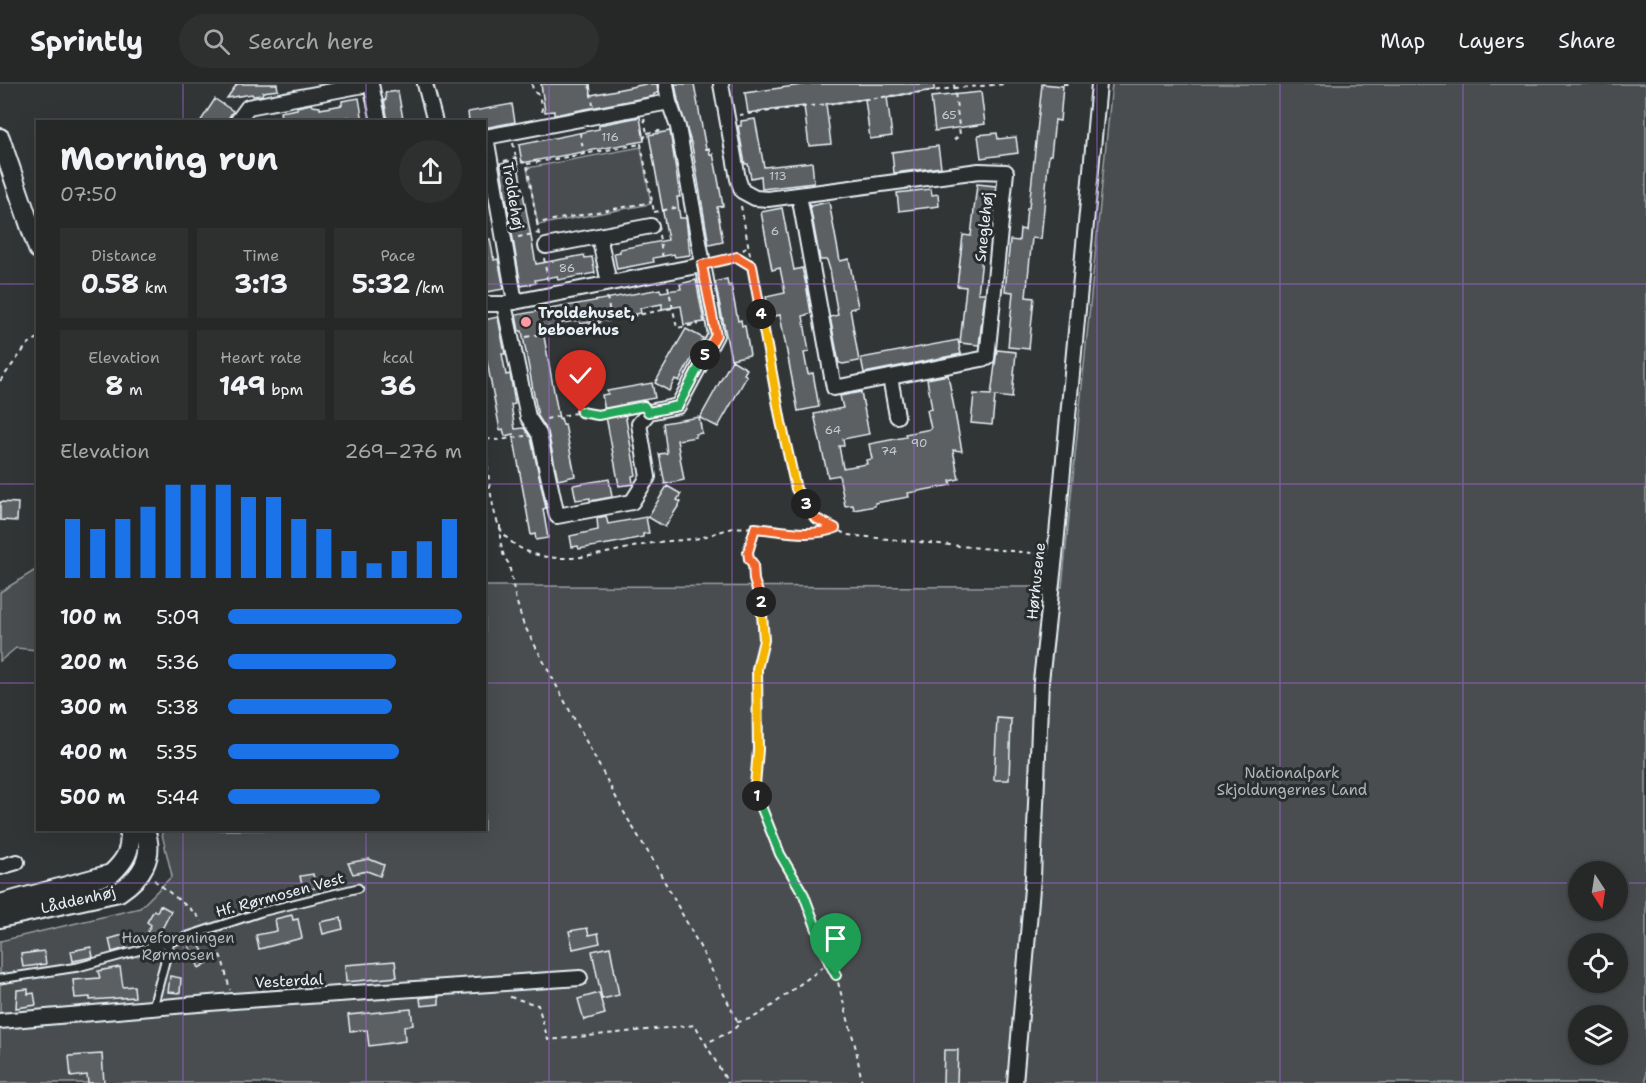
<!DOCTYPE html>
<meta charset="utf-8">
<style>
:root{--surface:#262828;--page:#2e3030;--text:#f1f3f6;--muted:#a4a6a8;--line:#424445;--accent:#1a73e8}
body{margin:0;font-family:"Shantell Sans",sans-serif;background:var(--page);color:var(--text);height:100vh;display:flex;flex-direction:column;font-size:22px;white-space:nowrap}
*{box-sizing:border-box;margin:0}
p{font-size:20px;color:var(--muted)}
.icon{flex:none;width:33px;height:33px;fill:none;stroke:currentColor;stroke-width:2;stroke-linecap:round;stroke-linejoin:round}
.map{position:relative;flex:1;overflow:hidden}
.drawer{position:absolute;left:36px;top:36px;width:450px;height:711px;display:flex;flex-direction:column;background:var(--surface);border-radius:0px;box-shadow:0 6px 24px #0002,0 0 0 2px var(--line)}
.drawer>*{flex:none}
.needle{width:39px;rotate:168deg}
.controls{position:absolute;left:1568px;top:777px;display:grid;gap:12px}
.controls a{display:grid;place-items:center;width:60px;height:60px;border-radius:50%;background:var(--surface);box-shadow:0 6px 24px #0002,0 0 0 2px var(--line);font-size:30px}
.pin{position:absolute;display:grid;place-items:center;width:51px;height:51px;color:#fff;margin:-62px -26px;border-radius:50% 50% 50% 0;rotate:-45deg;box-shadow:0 0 6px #0007}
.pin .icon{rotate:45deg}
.km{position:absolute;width:30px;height:30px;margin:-15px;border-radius:50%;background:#222;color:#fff;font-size:16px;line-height:30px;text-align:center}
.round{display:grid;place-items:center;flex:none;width:63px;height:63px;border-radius:32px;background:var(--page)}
.overview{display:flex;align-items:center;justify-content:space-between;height:102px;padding:0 24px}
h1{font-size:33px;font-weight:700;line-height:45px}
.figures{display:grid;grid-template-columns:repeat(3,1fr);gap:9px;height:102px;padding:6px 24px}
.figures div{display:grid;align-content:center;border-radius:0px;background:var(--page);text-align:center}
.figures b{font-size:26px;font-weight:700}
.figures small{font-size:16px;font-weight:400}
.figures p{font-size:16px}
.chart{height:168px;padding:12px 24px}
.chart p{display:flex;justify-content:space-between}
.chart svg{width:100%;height:108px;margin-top:6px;stroke:var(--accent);stroke-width:6}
ul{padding:0 24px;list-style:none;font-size:20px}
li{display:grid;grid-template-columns:96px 72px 1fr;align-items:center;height:45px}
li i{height:15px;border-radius:8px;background:var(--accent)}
header{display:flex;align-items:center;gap:36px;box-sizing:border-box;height:84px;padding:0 30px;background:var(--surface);border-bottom:2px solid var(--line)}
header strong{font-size:28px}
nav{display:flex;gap:33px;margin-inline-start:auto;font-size:21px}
.search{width:420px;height:54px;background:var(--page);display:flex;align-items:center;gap:15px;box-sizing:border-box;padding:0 21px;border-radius:33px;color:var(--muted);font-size:22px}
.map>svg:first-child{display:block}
</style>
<header>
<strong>Sprintly</strong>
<div class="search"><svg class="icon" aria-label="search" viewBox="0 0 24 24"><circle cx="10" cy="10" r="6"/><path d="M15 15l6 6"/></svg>Search here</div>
<nav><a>Map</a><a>Layers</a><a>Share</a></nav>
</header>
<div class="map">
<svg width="1646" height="999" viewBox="0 0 1646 999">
<rect width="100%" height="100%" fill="#323536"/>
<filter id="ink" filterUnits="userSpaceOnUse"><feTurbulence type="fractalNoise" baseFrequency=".0167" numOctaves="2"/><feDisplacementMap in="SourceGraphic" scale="12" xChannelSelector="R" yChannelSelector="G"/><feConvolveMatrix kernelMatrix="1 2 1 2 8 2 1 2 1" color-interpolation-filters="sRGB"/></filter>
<g filter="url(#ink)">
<path fill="#494d4f" stroke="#989fa4" stroke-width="1.5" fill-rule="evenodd" d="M1112,0H1646V999H0V857L140,824L172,792L161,746H484L485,502L1062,503ZM1578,788H1617V826H1578ZM1578,860H1617V898H1578ZM1578,932H1617V970H1578Z
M641,63L651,120L538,141L527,84Z
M37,485V566L16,564L0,577V508Z"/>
<path fill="#5c6063" stroke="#e8f1f8" stroke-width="1.5" d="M237,0H277L278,6L263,8L262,11L253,12L252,10L227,14Z
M541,0H590L591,11L646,0H657L658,9L654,10V12L554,31V27L545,28Z
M675,0H694L706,65L709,64L710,71L713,70L716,84L723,122L717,123L723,158L709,161L692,62L678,16Z
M809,0H934V6L887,13L892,52L870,55L865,15L826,20L831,60L809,62L804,22L748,29L745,9Z
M1042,0L1063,2L1060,37L1055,36L1051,71H1049L1041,155L1032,154L1026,213L1034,214L1029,265L1008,263L1013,208L1005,207L1010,156L1019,157L1020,145L1025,146L1027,124H1029Z
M398,7L403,35L388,37L384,16H386L385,9Z
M981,8L985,40L935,47L931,13Z
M359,14L363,38H350L349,33L324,38H282L280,28L297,25V23L311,20L312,22L320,23V25L342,21V17Z
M215,15L233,27L226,38H200Z
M512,20L515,38L484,44V38H469L468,28Z
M640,33L644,57L522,79L519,61L599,45V41Z
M755,35L764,83L812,78L814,99L762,105L761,92L751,94L748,80H745L738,42H741V37Z
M670,47L680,113H677L680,134H686L690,171L675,173L674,170L653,174L654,178L617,185L614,169L620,168V165L668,156L649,51Z
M997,49L998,55L1016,53L1018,69L981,74L978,51Z
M938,62L941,83L894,89L892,68Z
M517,76L536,180L584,171L585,174L592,173L595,189L558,196L557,192L535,196L536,199L521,202L500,79Z
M977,100L996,102L991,149H984L981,184L978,209H985L979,261L960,259L966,203L957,202L963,151L971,152Z
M931,105L932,111L938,110L939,122L899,127L897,109Z
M829,118L840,177L849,175L858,223L850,225L859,277L843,280L839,279L830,233L838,231L830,186L827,176H820L810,122Z
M782,124L794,186L802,184L806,200L811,229L803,232L809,268L804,269L808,290L813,289L819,323L798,327L780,231L770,233L766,213L785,209L780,184L772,186L761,128Z
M484,155H490L494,176L498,175L504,205L486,208Z
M727,195L728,202L731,201L738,237L741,236L742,242H745L750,271L731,275L715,198Z
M696,196L704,238L684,241L681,222L662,225V220L640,224L641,229L580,240L579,236L558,240L559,244L543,247L559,335L561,334L563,341L565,340L575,392L558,396L548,348L538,332L522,247H519L516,231L660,205L661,208L681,205L680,200Z
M498,233L505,270H502L506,291L510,290L515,320L511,321L515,345L524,344L531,354L546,424L543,425L548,454L536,456L535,450L531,451L513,350L505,352L503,345L500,346L484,262V236Z
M686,245L703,254L679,297L675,295L669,307L655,299Z
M958,256L961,270L864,289L861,274Z
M997,266L1016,268L1012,314L995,312L992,341L971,339L974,310L991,311Z
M732,276L747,285L744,290L747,292L718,343L700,334Z
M948,291L962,367L953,366L959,395L950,397L951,401L908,409L909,413L875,419V422L854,426L853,421L845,422L839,391L828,393L814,330L843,324L840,312L861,308L869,350L843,355L844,362H839L843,384L867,380L866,376L872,375L869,360L906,353L905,350L931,345L927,326L932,325L927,295Z
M652,299L655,314L626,319L627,324H624L636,391L632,392L633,400L619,402L602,311L608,310L607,307Z
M699,333L702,349L695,350L696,353L677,356L684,396L665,400L659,370L667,369L663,339Z
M609,395L612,413L590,417V414L576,416L573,401Z
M667,402L681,410L677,416L681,418L665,443L648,433Z
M0,418L18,419L17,437L0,436Z
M606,432L608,440L646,433L649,449L643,450V453L614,459L579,465L578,462L572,463L570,452L598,446L597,434Z
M997,634L1011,635L1009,696H994Z
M369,775L384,781L380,792L367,787L353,790L348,779Z
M313,790L316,804L303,806L300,792Z
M160,821L171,827L163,843L141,860L151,841L147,838L154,826L157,828Z
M292,831L293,836L298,835L302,854L259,865L256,851L277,847L275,835Z
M341,834L343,845L323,850L320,838Z
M587,844L589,851L598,849L600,859L573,865L569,847Z
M123,851L126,864L112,868L109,855Z
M196,855L209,878L199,884L187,858Z
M91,863L93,873L73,877L71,867Z
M610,863L619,911L602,915L592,867Z
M44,867L46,880L23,883L21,870Z
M395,877L397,893L346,898L345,881Z
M120,883L123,903L134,902L135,913L90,916V913L75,914L73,896L100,894L98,887Z
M170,892L181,894L180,909L168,908Z
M28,905V910L34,909L36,921L16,924L17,906Z
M599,909L605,930L584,936L578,915Z
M439,912V920L421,922L420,914Z
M411,925L413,941L404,942L405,957L369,962L367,946L350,947L348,931Z
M944,966H958L957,999H943Z
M102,970L104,999H88L87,991L71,993L69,972Z"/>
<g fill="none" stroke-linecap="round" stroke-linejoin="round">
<defs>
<path id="service" d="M0,895L78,883L170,858L261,828L358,804
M153,923L170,858"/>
<path id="minor" d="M371,0L379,38
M425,0L435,38
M721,0L738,95L742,107L755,114L768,115L979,87L1006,88L987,274L834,304L799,111
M237,38L248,23L369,0
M599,152L609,199
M546,162L651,142
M515,218L486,53L669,18
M484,220H504L702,181
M504,220L528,333L539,350L557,432L632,418L648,393L639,340L649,328L678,322L716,251L678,43L669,18L666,0
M890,293L897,332
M0,783L17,778
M0,937L233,917L580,894
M1015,999L1033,793L1041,597L1055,472L1099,0"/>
<path id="tertiary" d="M0,54L38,165
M0,820L111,790C125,777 132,766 129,746
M0,834L119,808C142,793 155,773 145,746"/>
</defs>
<use href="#service" stroke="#e8f1f8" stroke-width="11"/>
<use href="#minor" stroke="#e8f1f8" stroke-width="18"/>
<use href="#tertiary" stroke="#e8f1f8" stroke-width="22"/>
<path stroke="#e8f1f8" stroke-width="2" stroke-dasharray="4.5 4.5" stroke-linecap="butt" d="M532,0L533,7L539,11L543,30
M589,0L593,21
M1063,0H1068
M739,31L955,4L1007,0
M644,34L647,49L641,60L654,128
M580,49L584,70
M647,49L664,46
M954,56L960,51L954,0
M513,59L516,74
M504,77L516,74L527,80L537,139
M527,80L641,60
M741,122L781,338L796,405L815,434L847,451L1042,470
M654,128L680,123
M539,151L537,139L652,118
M659,151L663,175
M518,153L539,149
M737,173L747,162
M544,174L548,198
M484,175L495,173
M716,177L737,173L752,182
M668,202L677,244L699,240
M607,213L611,236
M546,224L550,248
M526,253L673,224
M0,297L28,260L38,254
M546,335L581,328L598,331L634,324
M486,355C487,377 490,436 505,452C543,492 608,467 653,459C670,456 687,457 703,453C714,450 723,446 734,444C764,440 806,457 833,445
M486,355L499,356L525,352
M500,441V456L504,473L509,480L515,512L523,539L626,732L654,778L700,863L737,936V942L732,947L706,959
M755,444L748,468L749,475L753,480L754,496L762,522L764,556L757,585L758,629L755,705L758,716L780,770L804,811L829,878L836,891L856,965L862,999
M154,796L194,828L202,837
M213,854L223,878L230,906
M510,913L538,921L548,956L695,941L728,999
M737,938C758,935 771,922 787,910C801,899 815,890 829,878"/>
<use href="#service" stroke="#2a2d2e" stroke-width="7"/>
<use href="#minor" stroke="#2a2d2e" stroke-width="14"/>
<use href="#tertiary" stroke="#2a2d2e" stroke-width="18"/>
</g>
</g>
<g fill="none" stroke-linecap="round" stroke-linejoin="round" filter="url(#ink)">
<defs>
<path id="split-1" d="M757,712L780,770L804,811L829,878L836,891"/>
<path id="split-2" d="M757,712L755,701L758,666L757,585L764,556L761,518"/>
<path id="split-3" d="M761,518L754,496L753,480L749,475L748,468L755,444C779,446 812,454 835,444L815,434L806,420"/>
<path id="split-4" d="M761,230L781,338L796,405L806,420"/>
<path id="split-5" d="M705,271L716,251L702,181L737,173L752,182L761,230"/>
<path id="split-6" d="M581,328L598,331L644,322L648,328L678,322L705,271"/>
</defs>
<use href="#split-1" stroke="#fff" stroke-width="12"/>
<use href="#split-2" stroke="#fff" stroke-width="12"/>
<use href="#split-3" stroke="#fff" stroke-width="12"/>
<use href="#split-4" stroke="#fff" stroke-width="12"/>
<use href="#split-5" stroke="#fff" stroke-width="12"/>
<use href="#split-6" stroke="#fff" stroke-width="12"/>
<use href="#split-1" stroke="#22a559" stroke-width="8"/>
<use href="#split-2" stroke="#f5b400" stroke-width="8"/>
<use href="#split-3" stroke="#f0652b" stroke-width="8"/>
<use href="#split-4" stroke="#f5b400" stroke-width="8"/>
<use href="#split-5" stroke="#f0652b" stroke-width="8"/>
<use href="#split-6" stroke="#22a559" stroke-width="8"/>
</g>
<path fill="none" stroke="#9c67d0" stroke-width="1.5" stroke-opacity="0.55" d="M183,0V38M366,0V38M549,0V999M732,0V999M914,0V999M1097,0V999M1280,0V999M1463,0V999M0,200H38M484,200H1646M0,400H38M484,400H1646M0,599H38M484,599H1646M183,746V999M366,746V999M0,799H1578M1617,799H1646"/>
<circle fill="#ff9aa2" stroke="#2a2d2e" stroke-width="2" cx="526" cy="238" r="6"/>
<g text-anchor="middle" stroke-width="6" stroke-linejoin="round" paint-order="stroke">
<g font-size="12" fill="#c5cdd3">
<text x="949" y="35">65</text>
<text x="610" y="57">116</text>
<text x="778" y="96">113</text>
<text x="775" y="151">6</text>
<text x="567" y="188">86</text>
<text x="833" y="350">64</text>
<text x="919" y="363">90</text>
<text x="889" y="371">74</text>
</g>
<g font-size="15" fill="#e8f1f8" stroke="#2a2d2e">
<text transform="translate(513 112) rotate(80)" y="5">Troldehøj</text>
<text transform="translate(984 143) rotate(-84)" y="5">Sneglehøj</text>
<text transform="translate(1036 497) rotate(-84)" y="5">Hørhusene</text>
<text transform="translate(280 811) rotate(-15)" y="5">Hf. Rørmosen Vest</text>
<text transform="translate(78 816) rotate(-13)" y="5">Låddenhøj</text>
<text transform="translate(289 897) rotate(-3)" y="5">Vesterdal</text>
</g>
<g font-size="15" font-weight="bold" fill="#e8f1f8" stroke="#2a2d2e" text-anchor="start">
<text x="538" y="234">Troldehuset,<tspan x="538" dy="17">beboerhus</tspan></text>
</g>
<g font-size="15" fill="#b0b8bd" stroke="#2a2d2e">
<text x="1292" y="694">Nationalpark<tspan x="1292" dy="17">Skjoldungernes Land</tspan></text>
<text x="178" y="859">Haveforeningen<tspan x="178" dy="17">Rørmosen</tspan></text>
</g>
</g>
</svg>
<div class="controls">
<a><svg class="needle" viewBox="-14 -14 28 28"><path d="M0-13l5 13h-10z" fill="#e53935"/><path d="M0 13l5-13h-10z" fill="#a4a6a8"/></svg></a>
<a><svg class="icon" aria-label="locate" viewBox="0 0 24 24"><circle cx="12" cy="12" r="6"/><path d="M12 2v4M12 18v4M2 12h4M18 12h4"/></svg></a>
<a><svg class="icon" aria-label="layers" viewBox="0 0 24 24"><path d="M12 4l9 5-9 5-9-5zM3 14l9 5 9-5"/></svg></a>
</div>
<div class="pin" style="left:836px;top:891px;background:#1e9e55"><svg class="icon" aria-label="arrive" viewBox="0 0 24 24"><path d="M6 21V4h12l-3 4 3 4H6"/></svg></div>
<div class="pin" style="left:581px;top:328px;background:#d93025"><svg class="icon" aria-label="check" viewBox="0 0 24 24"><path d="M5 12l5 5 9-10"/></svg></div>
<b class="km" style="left:757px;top:712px">1</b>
<b class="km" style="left:761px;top:518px">2</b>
<b class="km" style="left:806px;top:420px">3</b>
<b class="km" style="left:761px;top:230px">4</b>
<b class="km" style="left:705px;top:271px">5</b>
<section class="drawer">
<div class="overview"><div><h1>Morning run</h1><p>07:50</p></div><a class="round"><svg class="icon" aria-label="share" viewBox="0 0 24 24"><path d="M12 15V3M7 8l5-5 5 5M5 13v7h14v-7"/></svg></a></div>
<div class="figures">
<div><p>Distance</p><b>0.58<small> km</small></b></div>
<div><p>Time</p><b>3:13</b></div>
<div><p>Pace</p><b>5:32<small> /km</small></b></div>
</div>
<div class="figures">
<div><p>Elevation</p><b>8<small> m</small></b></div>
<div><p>Heart rate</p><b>149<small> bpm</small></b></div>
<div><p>kcal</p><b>36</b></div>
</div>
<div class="chart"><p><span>Elevation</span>269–276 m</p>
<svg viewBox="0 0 160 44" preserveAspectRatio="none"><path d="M5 44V20M15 44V24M25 44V20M35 44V15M45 44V6M55 44V6M65 44V6M75 44V11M85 44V11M95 44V20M105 44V24M115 44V33M125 44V38M135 44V33M145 44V29M155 44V20"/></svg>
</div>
<ul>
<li><b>100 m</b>5:09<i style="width:100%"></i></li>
<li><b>200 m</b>5:36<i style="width:72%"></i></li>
<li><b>300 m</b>5:38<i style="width:70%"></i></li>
<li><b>400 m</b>5:35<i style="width:73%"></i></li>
<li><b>500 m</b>5:44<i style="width:65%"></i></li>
</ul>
</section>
</div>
